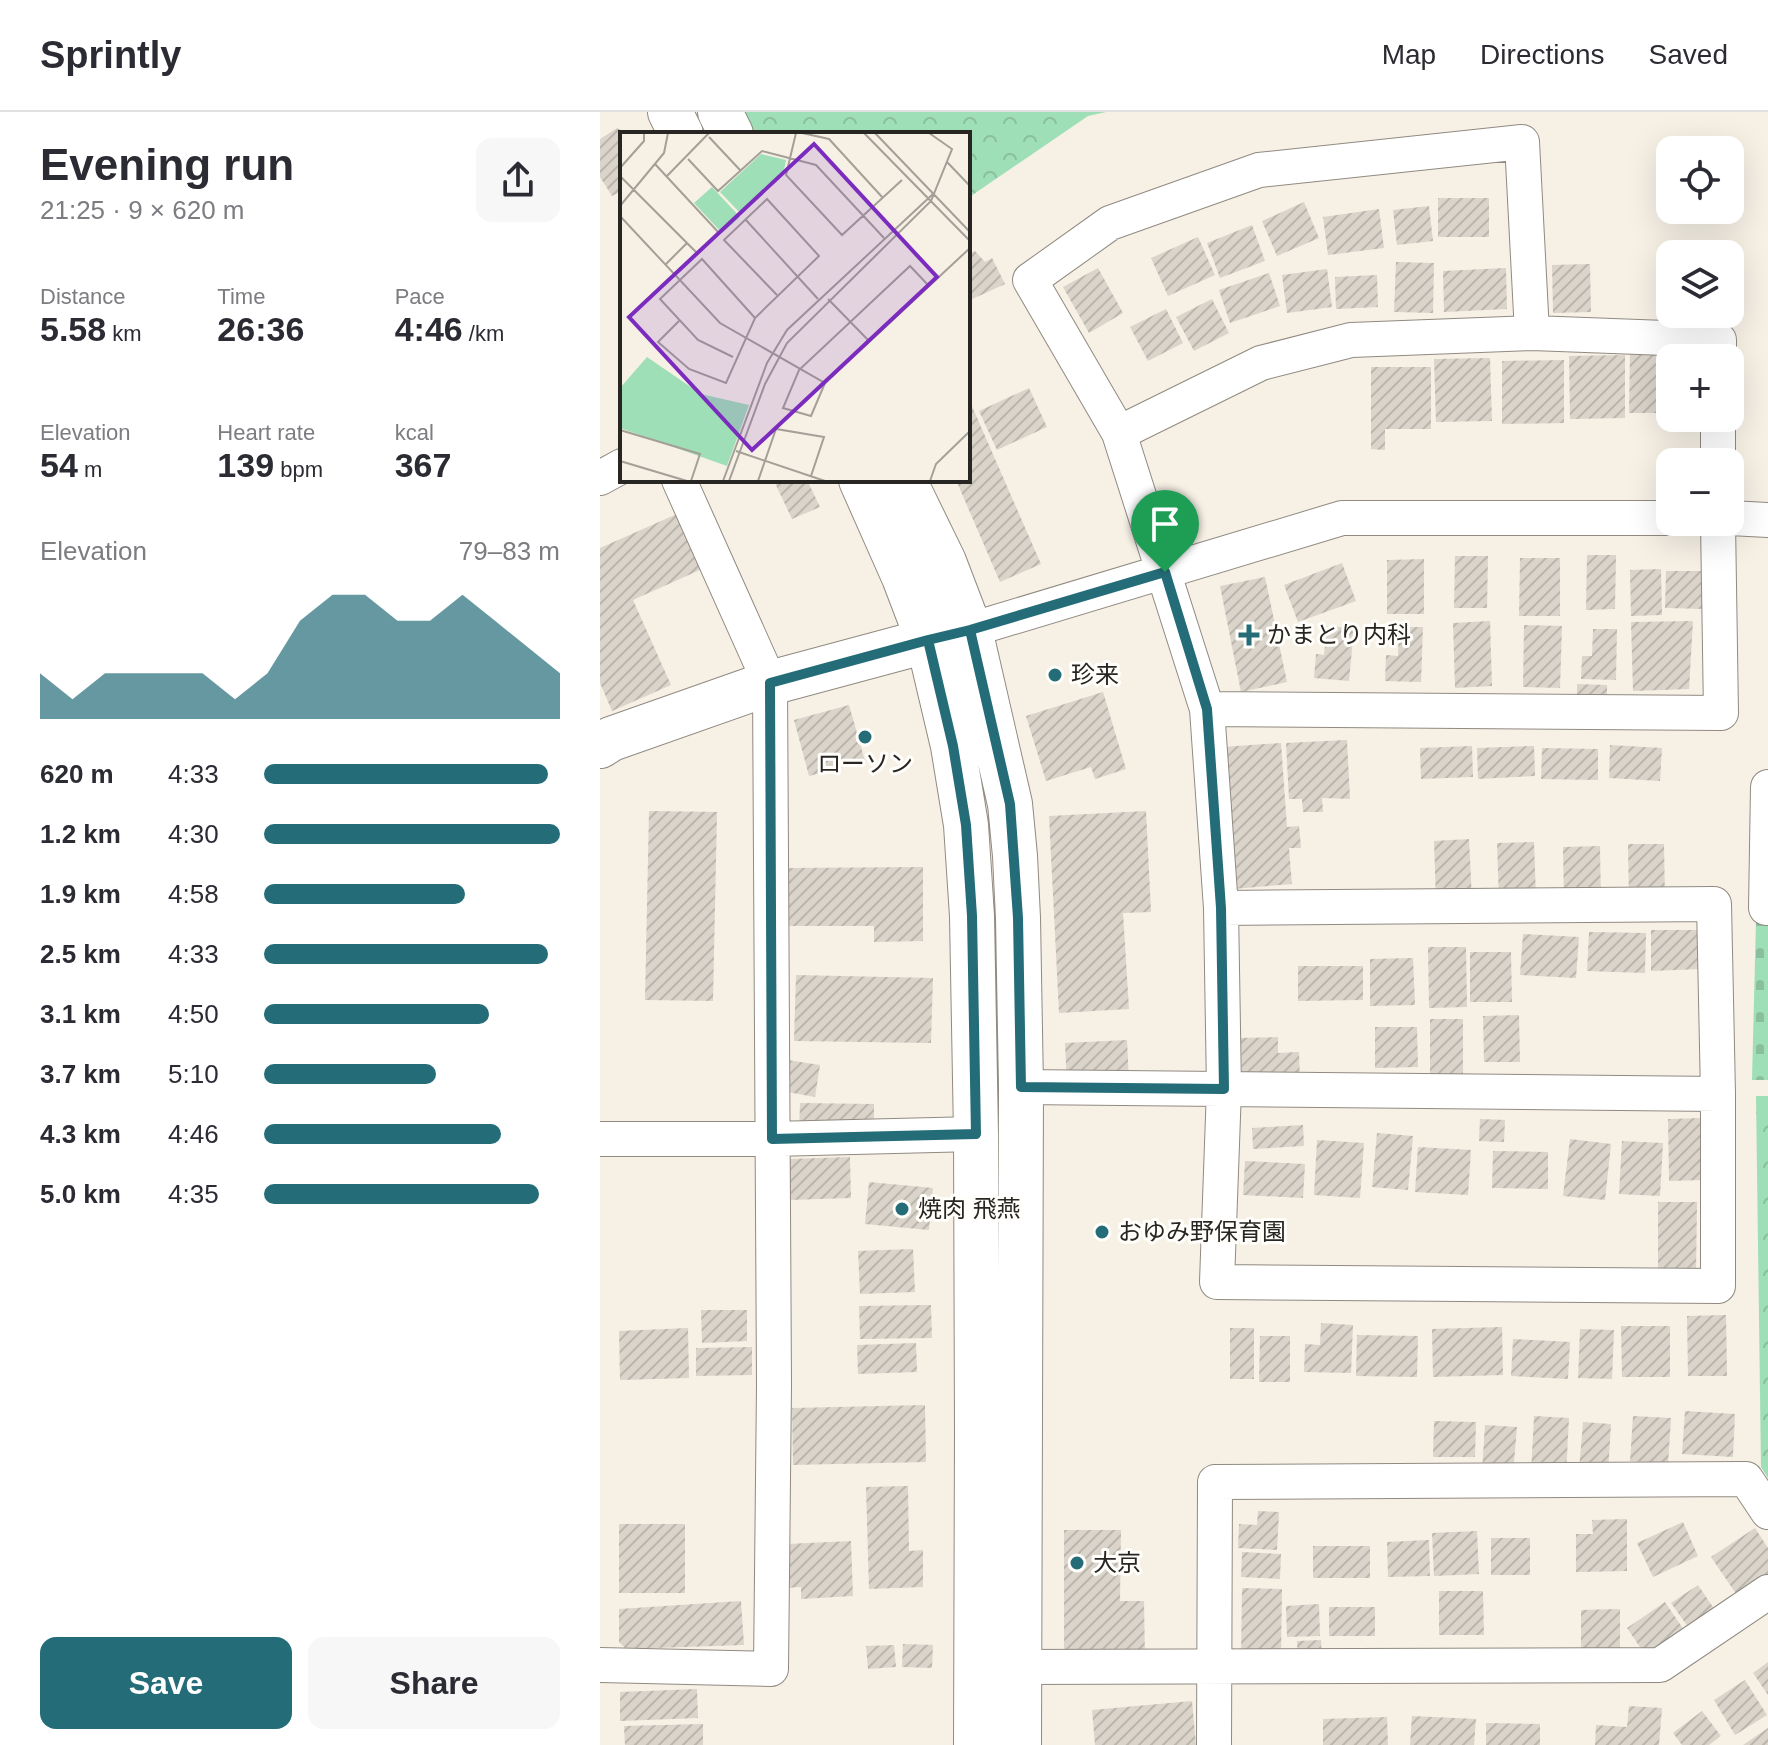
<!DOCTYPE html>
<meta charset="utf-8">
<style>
:root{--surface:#fff;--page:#f7f7f7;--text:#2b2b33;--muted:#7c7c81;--line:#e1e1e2;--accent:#246d78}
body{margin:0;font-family:Arial,"Noto Sans JP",sans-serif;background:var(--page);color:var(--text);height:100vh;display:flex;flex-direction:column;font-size:30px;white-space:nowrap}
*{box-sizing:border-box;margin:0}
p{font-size:26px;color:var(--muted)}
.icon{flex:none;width:44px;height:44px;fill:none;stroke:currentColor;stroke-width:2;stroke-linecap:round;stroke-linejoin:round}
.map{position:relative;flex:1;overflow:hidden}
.details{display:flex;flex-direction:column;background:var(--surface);width:600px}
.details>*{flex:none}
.tools{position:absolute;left:1056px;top:24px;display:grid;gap:16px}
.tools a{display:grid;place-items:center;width:88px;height:88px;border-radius:16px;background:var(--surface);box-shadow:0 8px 32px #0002;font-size:40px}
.pin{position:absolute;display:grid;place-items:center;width:68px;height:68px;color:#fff;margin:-82px -34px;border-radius:50% 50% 50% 0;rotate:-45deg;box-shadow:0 0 8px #0007}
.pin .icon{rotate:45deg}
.round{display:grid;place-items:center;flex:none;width:84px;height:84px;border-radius:16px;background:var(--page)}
.summary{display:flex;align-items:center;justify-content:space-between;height:136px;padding:0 40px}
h1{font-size:44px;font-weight:700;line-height:60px}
.figures{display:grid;grid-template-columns:repeat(3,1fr);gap:12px;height:136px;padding:8px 40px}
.figures div{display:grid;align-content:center}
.figures b{font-size:34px;font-weight:700}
.figures small{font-size:22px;font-weight:400}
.figures p{font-size:22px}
.chart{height:224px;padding:16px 40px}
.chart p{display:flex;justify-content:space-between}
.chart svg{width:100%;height:144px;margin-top:8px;fill:var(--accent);opacity:.7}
.primary-button{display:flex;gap:16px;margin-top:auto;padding:16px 40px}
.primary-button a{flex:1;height:92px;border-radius:16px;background:var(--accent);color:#fff;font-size:32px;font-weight:700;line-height:92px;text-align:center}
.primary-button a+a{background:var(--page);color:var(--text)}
ul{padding:0 40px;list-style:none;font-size:26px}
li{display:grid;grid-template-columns:128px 96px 1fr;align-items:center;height:60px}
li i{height:20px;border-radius:10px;background:var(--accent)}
header{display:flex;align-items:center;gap:48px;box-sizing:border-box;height:112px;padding:0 40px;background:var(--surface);border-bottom:2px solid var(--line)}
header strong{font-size:38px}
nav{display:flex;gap:44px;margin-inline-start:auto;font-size:28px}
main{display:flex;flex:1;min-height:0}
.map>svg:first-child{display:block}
</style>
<header>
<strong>Sprintly</strong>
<nav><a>Map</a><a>Directions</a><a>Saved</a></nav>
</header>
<main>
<section class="details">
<div class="summary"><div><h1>Evening run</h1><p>21:25 · 9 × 620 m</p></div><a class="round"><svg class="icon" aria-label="share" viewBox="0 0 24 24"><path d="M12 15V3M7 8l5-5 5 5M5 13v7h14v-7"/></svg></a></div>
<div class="figures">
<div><p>Distance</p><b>5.58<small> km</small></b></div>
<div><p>Time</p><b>26:36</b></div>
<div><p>Pace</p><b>4:46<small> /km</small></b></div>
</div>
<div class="figures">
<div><p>Elevation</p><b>54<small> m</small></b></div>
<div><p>Heart rate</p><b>139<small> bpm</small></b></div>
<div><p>kcal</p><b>367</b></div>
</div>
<div class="chart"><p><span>Elevation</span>79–83 m</p>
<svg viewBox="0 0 160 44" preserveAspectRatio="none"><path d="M0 44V30L10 38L20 30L30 30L40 30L50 30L60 38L70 30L80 14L90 6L100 6L110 14L120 14L130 6L140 14L150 22L160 30V44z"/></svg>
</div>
<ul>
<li><b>620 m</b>4:33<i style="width:96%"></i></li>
<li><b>1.2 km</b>4:30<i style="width:100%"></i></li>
<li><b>1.9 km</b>4:58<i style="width:68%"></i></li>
<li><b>2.5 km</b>4:33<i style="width:96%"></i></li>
<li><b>3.1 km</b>4:50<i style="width:76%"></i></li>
<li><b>3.7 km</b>5:10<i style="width:58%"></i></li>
<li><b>4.3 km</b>4:46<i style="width:80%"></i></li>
<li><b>5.0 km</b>4:35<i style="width:93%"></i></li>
</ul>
<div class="primary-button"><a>Save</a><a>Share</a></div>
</section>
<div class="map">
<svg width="1168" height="1633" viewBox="0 0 1168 1633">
<defs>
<pattern id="cemetery-stones" width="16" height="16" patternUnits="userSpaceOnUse" patternTransform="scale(2)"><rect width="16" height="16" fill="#9fdfb7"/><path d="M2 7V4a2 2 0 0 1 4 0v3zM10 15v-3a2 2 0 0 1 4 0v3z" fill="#89bf9d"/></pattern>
<pattern id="park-crowns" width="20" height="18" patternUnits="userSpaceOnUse" patternTransform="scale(2)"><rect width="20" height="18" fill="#9fdfb7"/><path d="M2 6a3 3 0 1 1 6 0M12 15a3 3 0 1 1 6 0" fill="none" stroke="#89bf9d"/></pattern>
<pattern id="building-hatch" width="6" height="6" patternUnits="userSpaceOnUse" patternTransform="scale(2)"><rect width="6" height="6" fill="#dad4ca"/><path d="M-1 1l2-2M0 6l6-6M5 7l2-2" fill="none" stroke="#bbb6ad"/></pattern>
</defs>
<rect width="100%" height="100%" fill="#f6f0e5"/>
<path fill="url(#cemetery-stones)" d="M1156,809L1168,810V968H1152Z"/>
<path fill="url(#park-crowns)" d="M133,0H506L488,4L368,86V22H145Z
M1156,984H1168V1366L1161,1355Z"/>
<path fill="url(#building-hatch)" d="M17,16L29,22H22V79L12,84L0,65V27Z
M838,86H889V125H838Z
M704,90L719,126L677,144L662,109Z
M829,94L833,129L797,133L793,98Z
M779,97L784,136L728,143L723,105Z
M652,113L665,149L620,166L607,131Z
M598,125L615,163L568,184L551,146Z
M375,139L385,150L392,146L405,172L368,189V142Z
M796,150L834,151L833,201L794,200Z
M990,152L991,200L953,201L952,153Z
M498,156L523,201L489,221L463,175Z
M906,156L907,197L844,200L843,159Z
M727,157L732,195L687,201L682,163Z
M669,161L680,194L630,211L619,178Z
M777,163L778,195L736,197L735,165Z
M612,187L629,221L594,239L576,205Z
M566,197L583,231L548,249L530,215Z
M1030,241H1084V246H1070V301H1029Z
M1025,243V306L970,307L969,244Z
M890,246L892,309L836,310L834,247Z
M964,248V311L902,312V249Z
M771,255H831V317H785V338L771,337Z
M429,276L447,315L397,338L379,299Z
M371,292L441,452L400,470L356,368H368V294Z
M181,368H207L220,395L192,407L175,371Z
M86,398L111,453L33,488L71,573L12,599L0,571V436Z
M987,443H1016L1015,497L986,498Z
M855,444H888L887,496H854Z
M920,446H960V504H919Z
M824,447V502H787V448Z
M742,451L756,489L698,510L684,473Z
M1061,457L1062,503L1031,504L1030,458Z
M1066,459H1106L1105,497L1065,496Z
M665,465L687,570L641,580L620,474Z
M890,509L892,574L855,576L853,511Z
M1093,509L1089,577L1033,579L1031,510Z
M924,513L962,514L960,576L923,575Z
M727,514L754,516L749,569L714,566L716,542L724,543Z
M799,515H823L821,570L785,569L786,543L798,544Z
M993,517H1017L1016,568L981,567L982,544H992Z
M977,572L1007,573V597H977Z
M503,580L526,657L495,667L491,655L446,669L426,604Z
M249,593L265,649L209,664L194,608Z
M747,628L750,687L722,686L723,700H703L702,687H689L686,631Z
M681,631L687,715L699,714L701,736H689L692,772L633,777L623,635Z
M1010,633L1062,636L1060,669L1009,666Z
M872,634L873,665L821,667L820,636Z
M934,634L935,664L878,667L877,636Z
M942,636L998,637V668L941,667Z
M49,699L117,700L113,889L45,888Z
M546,699L551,800L523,801L529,897L459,901L449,704Z
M869,727L872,788L836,790L834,729Z
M934,730L936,786L899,788L897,731Z
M1028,732H1064L1065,790H1029Z
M1000,734L1001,792L964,793L963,735Z
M323,755V829L274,830V814H189V756Z
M1051,818H1102L1101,857L1051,859Z
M989,820L1046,821L1045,861L987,859Z
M923,822L979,825L976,866L920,863Z
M828,835H866L867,895L829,896Z
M870,840H911L912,890H870Z
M813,846L815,893L770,894V847Z
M698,854H763V888L698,889Z
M196,863L333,866L331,931L194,929Z
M919,903L920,950H884L883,904Z
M830,907H863V963H830Z
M775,915H817L818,955L775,956Z
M678,925V941L699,940L700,967L642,969L641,926Z
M527,928L529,970L467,974L465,931Z
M188,948L220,953L215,985L182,979Z
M200,991L274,992V1019H199Z
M1102,1006L1103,1068L1069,1069L1068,1007Z
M880,1007L905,1008L904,1030L879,1029Z
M703,1013L704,1034L653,1037L652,1016Z
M777,1021L813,1024L808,1078L772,1075Z
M970,1027L1011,1032L1005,1088L963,1084Z
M717,1028L764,1031L760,1086L714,1083Z
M1022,1029L1063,1031L1060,1084L1019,1082Z
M818,1035L871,1038L868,1083L815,1080Z
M893,1039L948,1040V1077L892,1076Z
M250,1045L251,1086L190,1088L189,1047Z
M645,1049L705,1052L703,1086L643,1083Z
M269,1070L333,1076L329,1118L265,1112Z
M1058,1090H1097L1096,1162L1058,1161Z
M313,1137L315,1180L260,1182L258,1139Z
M331,1193L332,1226L260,1227L259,1194Z
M101,1198H147V1229L102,1231Z
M1126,1203L1127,1264H1088L1087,1204Z
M721,1211L753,1213L751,1261L704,1260L705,1232L720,1233Z
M1021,1214H1070V1265H1022Z
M902,1215L903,1263L833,1265L832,1217Z
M88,1216L89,1266L20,1268L19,1219Z
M630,1216H654V1267H630Z
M980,1217L1014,1218L1012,1267L978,1266Z
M757,1223L818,1224L817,1265L756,1264Z
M660,1224H690V1270H659Z
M913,1227L970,1230L968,1267L911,1264Z
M316,1231L317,1260L258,1262L257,1233Z
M152,1235V1263L96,1264V1236Z
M325,1293L326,1350L193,1353L192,1296Z
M1085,1299L1135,1302L1133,1345L1082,1342Z
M934,1304L969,1306L966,1363L931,1361Z
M1033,1304L1071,1306L1068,1352L1030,1349Z
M834,1309L876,1310L875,1345H833Z
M983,1310L1011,1312L1008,1360L979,1358Z
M885,1313L917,1315L913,1362L882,1359Z
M308,1374L309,1439L323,1438V1475L269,1477L266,1375Z
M658,1399L679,1400L677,1438L638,1436L639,1412L657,1413Z
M1027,1407V1459L976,1460V1422H993L992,1408Z
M1083,1410L1098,1444L1053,1465L1037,1431Z
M19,1412H85V1481H19Z
M1155,1416L1168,1436V1467L1139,1486L1111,1445Z
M464,1418H521L520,1489H544L545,1549H464Z
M877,1419L879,1462L834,1464L832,1421Z
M891,1426H930V1463H891Z
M829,1428L830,1464L788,1465L787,1430Z
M251,1429L253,1484L201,1487V1475L187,1476L186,1432Z
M713,1434H770V1466H713Z
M642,1440L681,1442L680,1467L641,1465Z
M1098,1473L1119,1504L1093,1522L1071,1491Z
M642,1476L682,1477L681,1547H641Z
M839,1479H883L884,1523H839Z
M141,1489L144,1533L26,1537L19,1530V1497Z
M1065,1490L1086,1521L1048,1547L1027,1516Z
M719,1492L720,1524L687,1525L686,1494Z
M729,1495H775V1524H729Z
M1020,1497V1541H981V1498Z
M721,1528L722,1548L698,1549L697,1529Z
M303,1532L333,1533L332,1556L302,1555Z
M294,1533L296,1555L268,1557L266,1534Z
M1168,1550V1583L1153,1561Z
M1145,1568L1167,1603L1135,1623L1114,1588Z
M97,1577L98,1606L20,1609V1580Z
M592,1589L596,1633H495L492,1598Z
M1029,1594L1062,1596L1059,1633H995L996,1613L1027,1615Z
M1102,1599L1121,1624L1109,1633H1082L1073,1621Z
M812,1604L876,1607L874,1633H810Z
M787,1605L788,1633H723V1607Z
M886,1611L940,1612V1633H886Z
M103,1612V1633H25L24,1614Z
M1168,1616V1633H1143Z"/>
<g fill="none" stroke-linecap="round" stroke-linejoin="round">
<defs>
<path id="street" d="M519,321L661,251L751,228L932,221L1119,228V246
M1118,350V306
M0,366L22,354
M1130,406L1168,408
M370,518L742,406H1070
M607,597L1121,601L1118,410
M1168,675L1166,796H1168
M621,796L1114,792L1118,982V1174L617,1170L624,977L621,796L607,597L519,321L430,168L510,111L659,58L922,30L932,221
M421,975L1118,982
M0,1027H172L376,1022
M0,1553L171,1557L174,1273L170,571L79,368
M419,1555L1060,1553L1168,1480
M614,1633L615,1370L1146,1367L1168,1400"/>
<path id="secondary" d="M70,0L81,22
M120,0L131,22
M261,368L304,465L328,528L353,634L366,713L372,804L376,1022L377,1319L376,1633
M304,368L344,450L370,518L410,692L415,744L418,806L421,975L419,1633
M0,634L11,627L170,571L356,521"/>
</defs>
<use href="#street" stroke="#908a81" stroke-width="36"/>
<use href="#secondary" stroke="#908a81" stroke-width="46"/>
<use href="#street" stroke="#fff" stroke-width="34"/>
<use href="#secondary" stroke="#fff" stroke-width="44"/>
</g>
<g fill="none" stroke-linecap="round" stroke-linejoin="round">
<defs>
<path id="route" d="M565,460L370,518L328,528L170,571L172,1027L376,1022L372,804L366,713L353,634L328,528L370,518L410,692L418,806L421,975L624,977L621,796L607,597L565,460"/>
</defs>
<use href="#route" stroke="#fff" stroke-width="16"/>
<use href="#route" stroke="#246d78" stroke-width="10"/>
</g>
<g fill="#246d78" stroke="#fffefb" stroke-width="3">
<path d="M645 511h8v8h8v8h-8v8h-8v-8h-8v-8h8z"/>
<circle cx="455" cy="563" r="8"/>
<circle cx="265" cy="625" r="8"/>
<circle cx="302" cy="1097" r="8"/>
<circle cx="502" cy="1120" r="8"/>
<circle cx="477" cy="1451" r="8"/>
</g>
<g text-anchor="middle" stroke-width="6" stroke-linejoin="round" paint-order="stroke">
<g font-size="24" fill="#282622" stroke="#fffefb" text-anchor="start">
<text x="667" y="531">かまとり内科</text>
<text x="471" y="571">珍来</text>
<text x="265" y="660" text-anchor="middle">ローソン</text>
<text x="318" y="1105">焼肉 飛燕</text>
<text x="518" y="1128">おゆみ野保育園</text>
<text x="493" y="1459">大京</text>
</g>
</g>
<g transform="translate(20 20)">
<rect width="350" height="350" fill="#f6f0e5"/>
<path d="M92,55L120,85L102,101L74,71Z" fill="#9fdfb7"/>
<path d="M141,22L166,28L163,43L121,82L100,60ZM27,225L81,262L129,273L107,334L0,296V256Z" fill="#9fdfb7"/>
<path fill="none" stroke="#a49f97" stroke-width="2" d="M176,1L166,43L222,103L282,48M182,1L209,7L263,66M244,1L350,109M255,1L350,100M89,5L120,38M68,27L98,59L142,19L196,33L264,106M327,30L350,54M0,36L24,9V1M0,44L77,121L99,101L35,32M46,45L89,1M0,74L44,21L48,1M0,84L100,191L205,251L350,116M125,87L198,167M46,132L67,111M208,167L250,210M59,189L38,210L69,237L106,251L135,186L199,124L147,67L104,108L157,163M113,225L78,208L40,167L82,127L135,186M205,251L191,284L163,276L179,238L290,134L309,154M0,298L80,322L71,349M116,319L205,349M0,329L67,349M103,349L147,231L167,198L314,61M109,349L145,252L167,211L311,69L332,17L309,1M138,349L156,297L204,305L191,344M310,349L316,332L350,299"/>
<path fill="#7b2cbf" fill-opacity="0.15" stroke="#7b2cbf" stroke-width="4" d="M194,12L317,145L132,318L9,185Z"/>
<rect width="350" height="350" fill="none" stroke="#282622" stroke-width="4"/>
</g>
</svg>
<div class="tools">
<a><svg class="icon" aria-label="locate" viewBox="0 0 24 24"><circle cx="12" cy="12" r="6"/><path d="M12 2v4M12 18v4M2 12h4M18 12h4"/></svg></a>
<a><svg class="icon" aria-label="layers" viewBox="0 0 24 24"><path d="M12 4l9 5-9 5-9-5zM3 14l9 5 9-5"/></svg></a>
<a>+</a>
<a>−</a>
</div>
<div class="pin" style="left:565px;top:460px;background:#1e9e55"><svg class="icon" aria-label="arrive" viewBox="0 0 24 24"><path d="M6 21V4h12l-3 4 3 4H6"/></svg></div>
</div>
</main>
